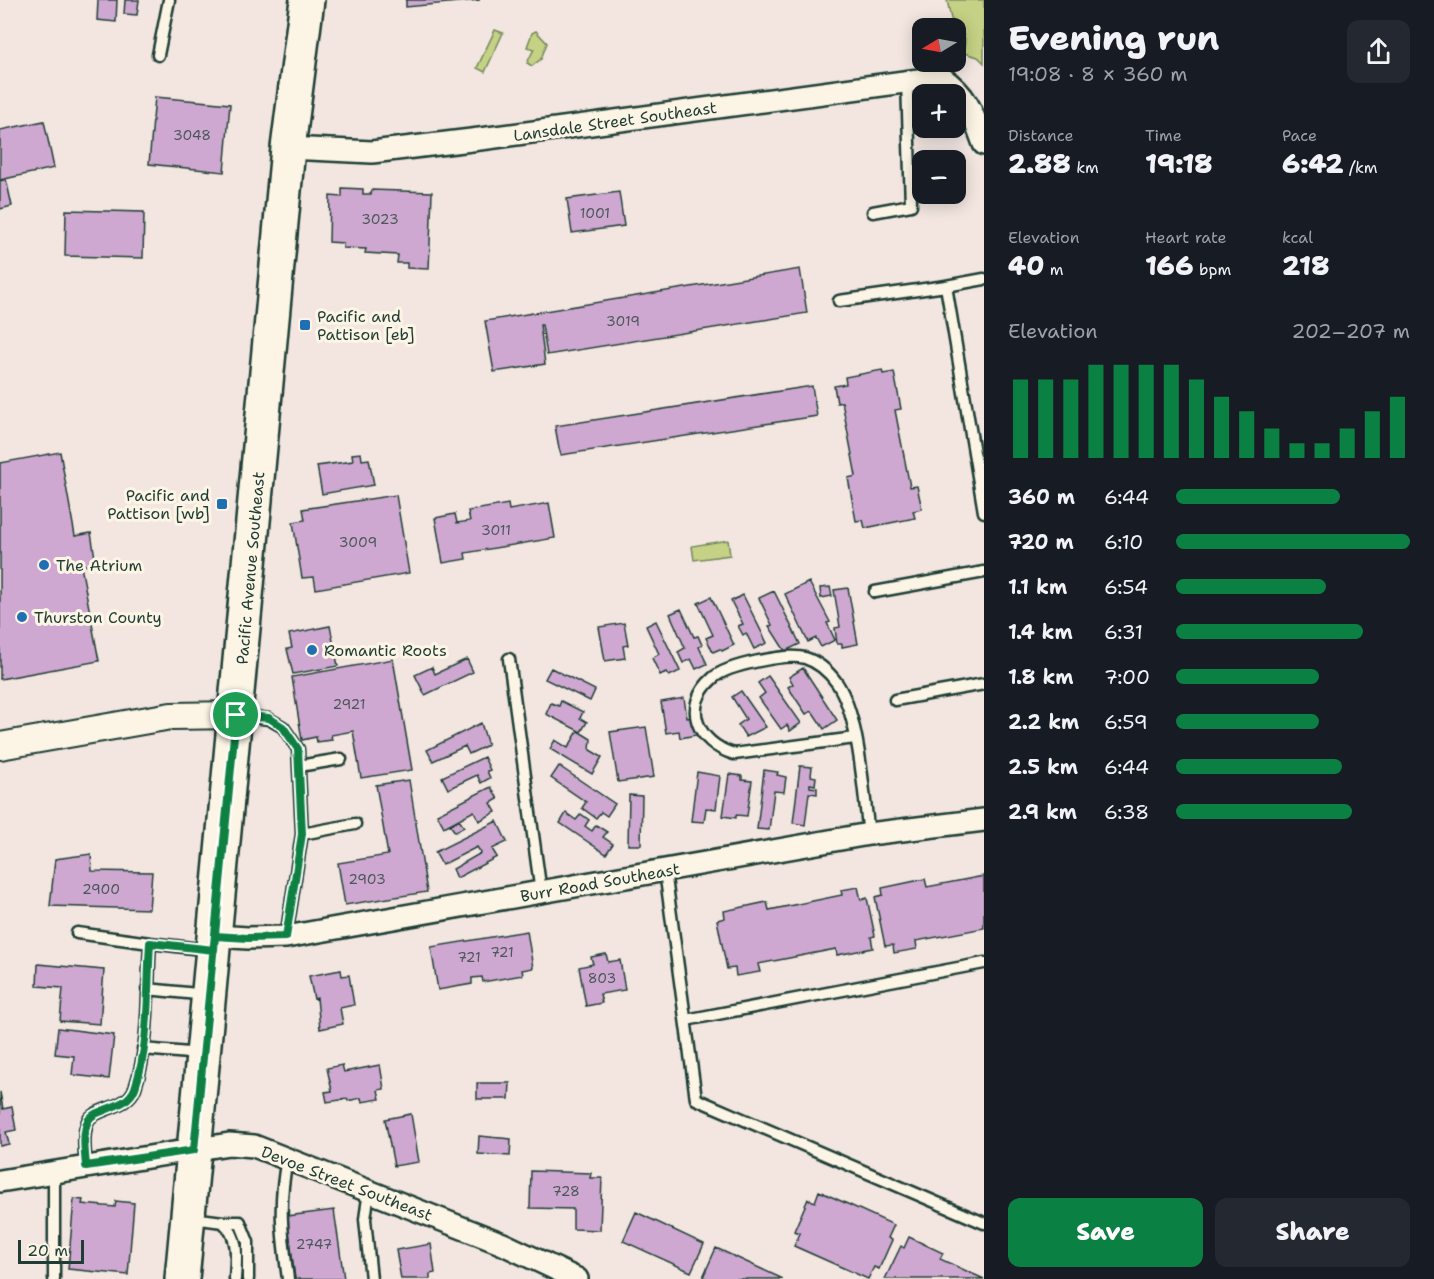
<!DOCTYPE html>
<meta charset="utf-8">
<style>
:root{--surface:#171b24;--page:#242831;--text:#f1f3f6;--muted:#9ea1a6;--accent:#0b8043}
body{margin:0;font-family:"Shantell Sans",sans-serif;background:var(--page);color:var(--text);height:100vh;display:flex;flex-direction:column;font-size:22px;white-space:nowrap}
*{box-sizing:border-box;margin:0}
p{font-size:20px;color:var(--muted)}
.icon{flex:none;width:33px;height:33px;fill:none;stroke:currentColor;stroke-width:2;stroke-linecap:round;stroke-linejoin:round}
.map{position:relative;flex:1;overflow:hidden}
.side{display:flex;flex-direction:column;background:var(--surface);width:450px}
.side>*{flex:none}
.needle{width:39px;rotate:260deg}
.buttons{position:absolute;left:912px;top:18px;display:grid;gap:12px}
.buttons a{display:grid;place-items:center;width:54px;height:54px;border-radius:12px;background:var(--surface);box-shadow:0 3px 15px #0003;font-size:30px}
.scale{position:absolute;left:18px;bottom:15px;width:66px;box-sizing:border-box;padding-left:6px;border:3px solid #1f3d34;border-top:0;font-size:16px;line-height:21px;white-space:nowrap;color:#1f3d34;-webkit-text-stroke:4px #fcf5e5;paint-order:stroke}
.pin{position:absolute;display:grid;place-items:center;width:51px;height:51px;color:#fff;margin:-26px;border:3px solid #fff;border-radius:50%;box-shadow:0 2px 6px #0007}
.round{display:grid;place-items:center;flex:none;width:63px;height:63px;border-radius:12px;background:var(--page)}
.overview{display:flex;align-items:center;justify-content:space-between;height:102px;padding:0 24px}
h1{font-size:33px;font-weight:800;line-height:45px}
.stats{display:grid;grid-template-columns:repeat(3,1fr);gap:9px;height:102px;padding:6px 24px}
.stats div{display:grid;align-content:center}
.stats b{font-size:26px;font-weight:800}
.stats small{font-size:16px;font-weight:400}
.stats p{font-size:16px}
.chart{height:168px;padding:12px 24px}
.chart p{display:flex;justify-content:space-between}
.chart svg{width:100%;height:108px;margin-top:6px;stroke:var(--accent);stroke-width:6}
.cta{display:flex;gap:12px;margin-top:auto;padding:12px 24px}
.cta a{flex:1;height:69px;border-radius:12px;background:var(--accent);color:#fff;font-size:24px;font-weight:800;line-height:69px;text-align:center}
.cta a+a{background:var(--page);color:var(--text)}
ul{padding:0 24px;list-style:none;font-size:20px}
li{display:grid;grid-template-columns:96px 72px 1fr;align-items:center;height:45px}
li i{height:15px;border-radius:8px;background:var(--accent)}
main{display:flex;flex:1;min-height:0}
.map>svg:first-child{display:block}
</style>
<main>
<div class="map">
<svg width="984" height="1279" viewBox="0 0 984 1279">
<rect width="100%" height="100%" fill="#f3e6e1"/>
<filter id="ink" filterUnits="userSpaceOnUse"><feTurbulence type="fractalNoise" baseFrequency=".0167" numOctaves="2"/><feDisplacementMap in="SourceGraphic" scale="12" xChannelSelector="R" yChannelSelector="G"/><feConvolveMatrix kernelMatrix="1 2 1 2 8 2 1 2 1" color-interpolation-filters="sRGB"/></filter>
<g filter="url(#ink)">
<path fill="#c5d184" stroke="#72875c" stroke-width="1.5" d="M947,0H984V63L978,57L964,53L965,39L960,26L951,19Z
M495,30L503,33L485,72L477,68Z
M536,31L547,43L541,59L532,66L527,63L534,49L527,47L532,33Z
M728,540L730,555L694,560L692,546Z"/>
<path fill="#cea8d1" stroke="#1f3d34" stroke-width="1.5" d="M98,0H117L116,22L97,20Z
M125,0H139L137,15L124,14Z
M406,0H480L406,7Z
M155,97L230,104L224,172L149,164Z
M44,121L54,168L0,180V130Z
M6,179L12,206L0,209V181Z
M342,188L363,189V194H371L372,190L432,192L429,269L407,268V263H397L398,255L365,253L366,249L343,248V243L329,242L330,196L342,197Z
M619,192L624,226L572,233L567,199Z
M66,210L144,212L143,258L65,256Z
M800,269L807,313L547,355L542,325H540L545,364L494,372L485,321Z
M882,370L883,374L894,372L901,409L895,410L910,487L917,486L922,509L913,511L915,518L865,528L863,520L856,521L848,478L856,476L842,402L837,403L834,386L846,384L845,377Z
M812,386L817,416L561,455L559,448L555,426Z
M60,452L75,536L91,533L96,564L81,566L99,661L0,679V463Z
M361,453L362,460L369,459L374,485L322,494L317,466L353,461L352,454Z
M396,495L409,573L316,589L314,577L302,578L293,522L305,520L303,509Z
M549,503L555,538L465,553L466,559L443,563L435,518L455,514L457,523L470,521L468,511L508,504L509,510Z
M809,582L830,622L827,623L835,640L821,647L816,638L808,642L785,594Z
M830,587L832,596L821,598L820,588Z
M848,588L858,644L842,647V644H837L835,628L840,627L834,590Z
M774,591L800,644L785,651L769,626L772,625L759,598Z
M743,595L767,643L754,649L746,633L743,635L738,626L743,624L731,601Z
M711,597L734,645L722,651L720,649L713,652L706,638L713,635L698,603Z
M681,609L694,637L698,636L702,645L699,647L707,664L696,669L691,659L683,663L678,652L685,648L670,614Z
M656,621L680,671L669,676L666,672L660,675L652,658L659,654L646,626Z
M624,623L628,645L623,646L625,658L605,661L599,627Z
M330,626L338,666L293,674L287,649L292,648L289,634Z
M393,659L412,770L361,778L353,731L331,735L332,740L317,742L316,737L302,740L292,677Z
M467,659L473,672L425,695L415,675L432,667L435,674Z
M551,668L595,690L590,701L545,679Z
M803,668L837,720L824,729L812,711L806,714L788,687L793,684L789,677Z
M768,676L801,723L790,731L787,725L781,729L759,698L765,693L758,683Z
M741,691L766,727L746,737L738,725L746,719L732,697Z
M684,698L687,718L693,717L696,735L680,738L679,731L666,733L661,702Z
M561,701L583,712L580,718L587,722L581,732L546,714L551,703L559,706Z
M481,723L488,745L469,754L465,746L433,761L427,750Z
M646,727L654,777L618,782L610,732Z
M578,731L591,739L590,750L602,757L592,774L550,749L555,740L568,748Z
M484,757L490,770L487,771L490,778L481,783L477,775L448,789L442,777Z
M559,766L615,804L607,816L601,812L596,818L582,808L586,802L551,778Z
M800,766L812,767L811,776L816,777L815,785L810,784V787L817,788V794L809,793L805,825L793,823Z
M764,770L778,772L777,775L786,777L784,792L774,791L769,830L757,829Z
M697,772L720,776L716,809L706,808L704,822L691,821Z
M729,774L742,776V780L752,781L747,816L736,815V818L723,816Z
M409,780L427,892L345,905L338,863L388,855L376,785Z
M491,787L498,799L491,803L496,812L479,821L474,811L444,827L437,814Z
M629,795L642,796L641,845H628Z
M566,813L576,820L581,814L589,820L585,826L592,831L596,825L607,832L603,837L613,844L606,854L560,823Z
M459,820L464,827L455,832L450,825Z
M497,821L507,842L492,849L497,857L457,878L453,869L481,853L477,847L442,865L435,852Z
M91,854L92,871L152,872L149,909L50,906L55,859Z
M984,876V928L916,941L917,949L894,953L893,945L885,946L875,897L883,895L882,888L925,879L927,887Z
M858,887L861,900L867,898L875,936L871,937L873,948L837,955L836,949L758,964L760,972L736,976L735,968L727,969L717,920L725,918L724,911L767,902L769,910L842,895L841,890Z
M527,931L533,968L522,970L523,975L483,982L482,977L472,978V984L438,990L431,947Z
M606,954L608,962L620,960L625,990L600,994L602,1003L586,1006L579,967L593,964L591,957Z
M38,964L104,970L100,1024L60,1021L63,988L37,986Z
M341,970L342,976L349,975L354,1005L340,1008L343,1024L320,1029L317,998L314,999L309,976Z
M58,1028L114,1035L109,1079L72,1075L74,1056L55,1054Z
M342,1065L344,1072L380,1065L384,1089L378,1090L380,1099L362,1102L361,1098L348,1101L347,1099L327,1102L325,1092L332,1091L327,1068Z
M477,1083H510L509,1099H477Z
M0,1092L3,1109L12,1107L16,1130L6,1132L9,1144L0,1146Z
M411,1114L419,1162L394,1166L385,1119Z
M479,1136L511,1139L510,1156L478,1154Z
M531,1171L591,1173L590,1178H602L600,1230L573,1229V1209L530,1208Z
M819,1191L894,1225L888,1238L892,1240L879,1269L874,1267L868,1279L794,1246L800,1233L794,1231L808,1199L815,1202Z
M74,1199L83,1200L82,1204L115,1207L116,1201L134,1203L128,1275L68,1269Z
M334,1210L344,1279H295L287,1216Z
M636,1212L704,1244L691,1272L623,1241Z
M909,1237L943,1253L940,1259L984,1279H885L901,1246L904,1248Z
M431,1244L435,1273L430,1274V1279H401L396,1250Z
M716,1248L783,1279H709L703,1277Z"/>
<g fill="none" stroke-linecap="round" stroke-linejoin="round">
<defs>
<path id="service" d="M158,55L169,0
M873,212L911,205L907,81
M946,286L984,279
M839,301L946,286L984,512
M875,592L984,572
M509,659L541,893
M895,700L984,684
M238,715L269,719L283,727L298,749L302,834
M855,738L734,754C697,743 681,706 713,678C727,665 787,653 805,658C818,662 829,672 837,683C860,718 863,792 869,834
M299,766L341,759
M665,871L696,1099L984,1223
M77,933L150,943
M286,937L302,834L355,824
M147,989L207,995
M686,1020L984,963
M143,1049L200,1054
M287,1159C278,1205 282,1234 288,1279
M86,1166C85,1153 82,1134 88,1121C95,1107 127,1110 135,1088C150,1045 147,988 150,943L209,950
M54,1171V1279
M369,1191L365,1219L371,1279
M192,1218L223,1222H240L248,1242V1279
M223,1222C240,1238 236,1258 235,1279"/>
<path id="minor" d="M288,148L372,152L488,138L941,77C968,96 973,114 984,144
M215,936L248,938L286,937L869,834L984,820
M0,1181L229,1144L254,1146L503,1244L577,1279"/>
<path id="tertiary" d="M0,746L171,716L236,715"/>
<path id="primary" d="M182,1279L288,148L307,0"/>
</defs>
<use href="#service" stroke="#1f3d34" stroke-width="15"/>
<use href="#minor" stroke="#1f3d34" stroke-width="26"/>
<use href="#tertiary" stroke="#1f3d34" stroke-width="30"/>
<use href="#primary" stroke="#1f3d34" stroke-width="38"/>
<use href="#service" stroke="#fcf5e5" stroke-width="10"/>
<use href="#minor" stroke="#fcf5e5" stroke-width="21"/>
<use href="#tertiary" stroke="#fcf5e5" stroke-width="26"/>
<use href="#primary" stroke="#fcf5e5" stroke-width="33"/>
</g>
</g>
<g fill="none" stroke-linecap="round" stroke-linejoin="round" filter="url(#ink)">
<defs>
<path id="route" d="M236,715C222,860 209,1005 194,1150L86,1166C85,1153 82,1133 88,1121C95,1107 127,1110 135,1088C150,1045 147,988 150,943L214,950L215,936L248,938L286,937L302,834L298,749L283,727L269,718L236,715"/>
</defs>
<use href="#route" stroke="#fff" stroke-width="12"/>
<use href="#route" stroke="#0b8043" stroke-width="8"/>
</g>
<g fill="#1f6fb2" stroke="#fcf5e5" stroke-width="2">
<rect x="299" y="319" width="12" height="12" rx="3"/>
<rect x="216" y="498" width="12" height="12" rx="3"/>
<circle cx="44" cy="565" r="6"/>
<circle cx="22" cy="617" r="6"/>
<circle cx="312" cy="650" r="6"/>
</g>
<g text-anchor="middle" stroke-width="6" stroke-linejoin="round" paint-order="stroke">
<g font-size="14" fill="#4b585b">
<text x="192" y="140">3048</text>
<text x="595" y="218">1001</text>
<text x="380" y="224">3023</text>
<text x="623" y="326">3019</text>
<text x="496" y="535">3011</text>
<text x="358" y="547">3009</text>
<text x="349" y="709">2921</text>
<text x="367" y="884">2903</text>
<text x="101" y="894">2900</text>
<text x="502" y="957">721</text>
<text x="469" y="962">721</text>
<text x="602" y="983">803</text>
<text x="566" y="1196">728</text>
<text x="314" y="1249">2747</text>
</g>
<g font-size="16" fill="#1f3d34" stroke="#fcf5e5">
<text transform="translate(615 121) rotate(-8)" y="6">Lansdale Street Southeast</text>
<text transform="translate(250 568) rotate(-85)" y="6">Pacific Avenue Southeast</text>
<text transform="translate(600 882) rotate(-10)" y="6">Burr Road Southeast</text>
<text transform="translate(347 1183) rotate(21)" y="6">Devoe Street Southeast</text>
</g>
<g font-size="16" fill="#1f3d34" stroke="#fcf5e5" text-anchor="start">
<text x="317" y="322">Pacific and<tspan x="317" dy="18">Pattison [eb]</tspan></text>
<text x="210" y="501" text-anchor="end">Pacific and<tspan x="210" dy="18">Pattison [wb]</tspan></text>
<text x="56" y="571">The Atrium</text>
<text x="34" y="623">Thurston County</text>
<text x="324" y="656">Romantic Roots</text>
</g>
</g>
</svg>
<div class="buttons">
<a><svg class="needle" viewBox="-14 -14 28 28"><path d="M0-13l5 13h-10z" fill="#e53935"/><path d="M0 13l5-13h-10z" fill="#9ea1a6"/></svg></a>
<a>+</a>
<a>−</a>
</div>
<div class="scale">20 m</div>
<div class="pin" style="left:236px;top:715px;background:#1e9e55"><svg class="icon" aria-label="arrive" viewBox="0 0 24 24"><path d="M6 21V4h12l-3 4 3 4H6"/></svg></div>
</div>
<section class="side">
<div class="overview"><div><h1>Evening run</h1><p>19:08 · 8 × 360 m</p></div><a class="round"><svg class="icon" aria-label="share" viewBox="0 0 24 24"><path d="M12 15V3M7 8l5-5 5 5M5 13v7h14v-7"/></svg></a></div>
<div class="stats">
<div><p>Distance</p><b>2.88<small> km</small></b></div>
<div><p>Time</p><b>19:18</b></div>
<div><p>Pace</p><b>6:42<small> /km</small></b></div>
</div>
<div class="stats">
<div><p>Elevation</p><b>40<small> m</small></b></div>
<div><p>Heart rate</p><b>166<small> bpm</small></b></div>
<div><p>kcal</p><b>218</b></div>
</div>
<div class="chart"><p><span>Elevation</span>202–207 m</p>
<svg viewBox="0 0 160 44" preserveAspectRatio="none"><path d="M5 44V12M15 44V12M25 44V12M35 44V6M45 44V6M55 44V6M65 44V6M75 44V12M85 44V19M95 44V25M105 44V32M115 44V38M125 44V38M135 44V32M145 44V25M155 44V19"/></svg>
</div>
<ul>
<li><b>360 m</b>6:44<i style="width:70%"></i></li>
<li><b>720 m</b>6:10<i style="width:100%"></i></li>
<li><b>1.1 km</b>6:54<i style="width:64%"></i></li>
<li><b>1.4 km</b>6:31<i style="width:80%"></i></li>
<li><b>1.8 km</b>7:00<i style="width:61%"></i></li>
<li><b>2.2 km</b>6:59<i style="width:61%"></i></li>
<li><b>2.5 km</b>6:44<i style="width:71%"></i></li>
<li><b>2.9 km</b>6:38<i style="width:75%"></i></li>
</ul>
<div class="cta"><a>Save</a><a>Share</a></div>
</section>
</main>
